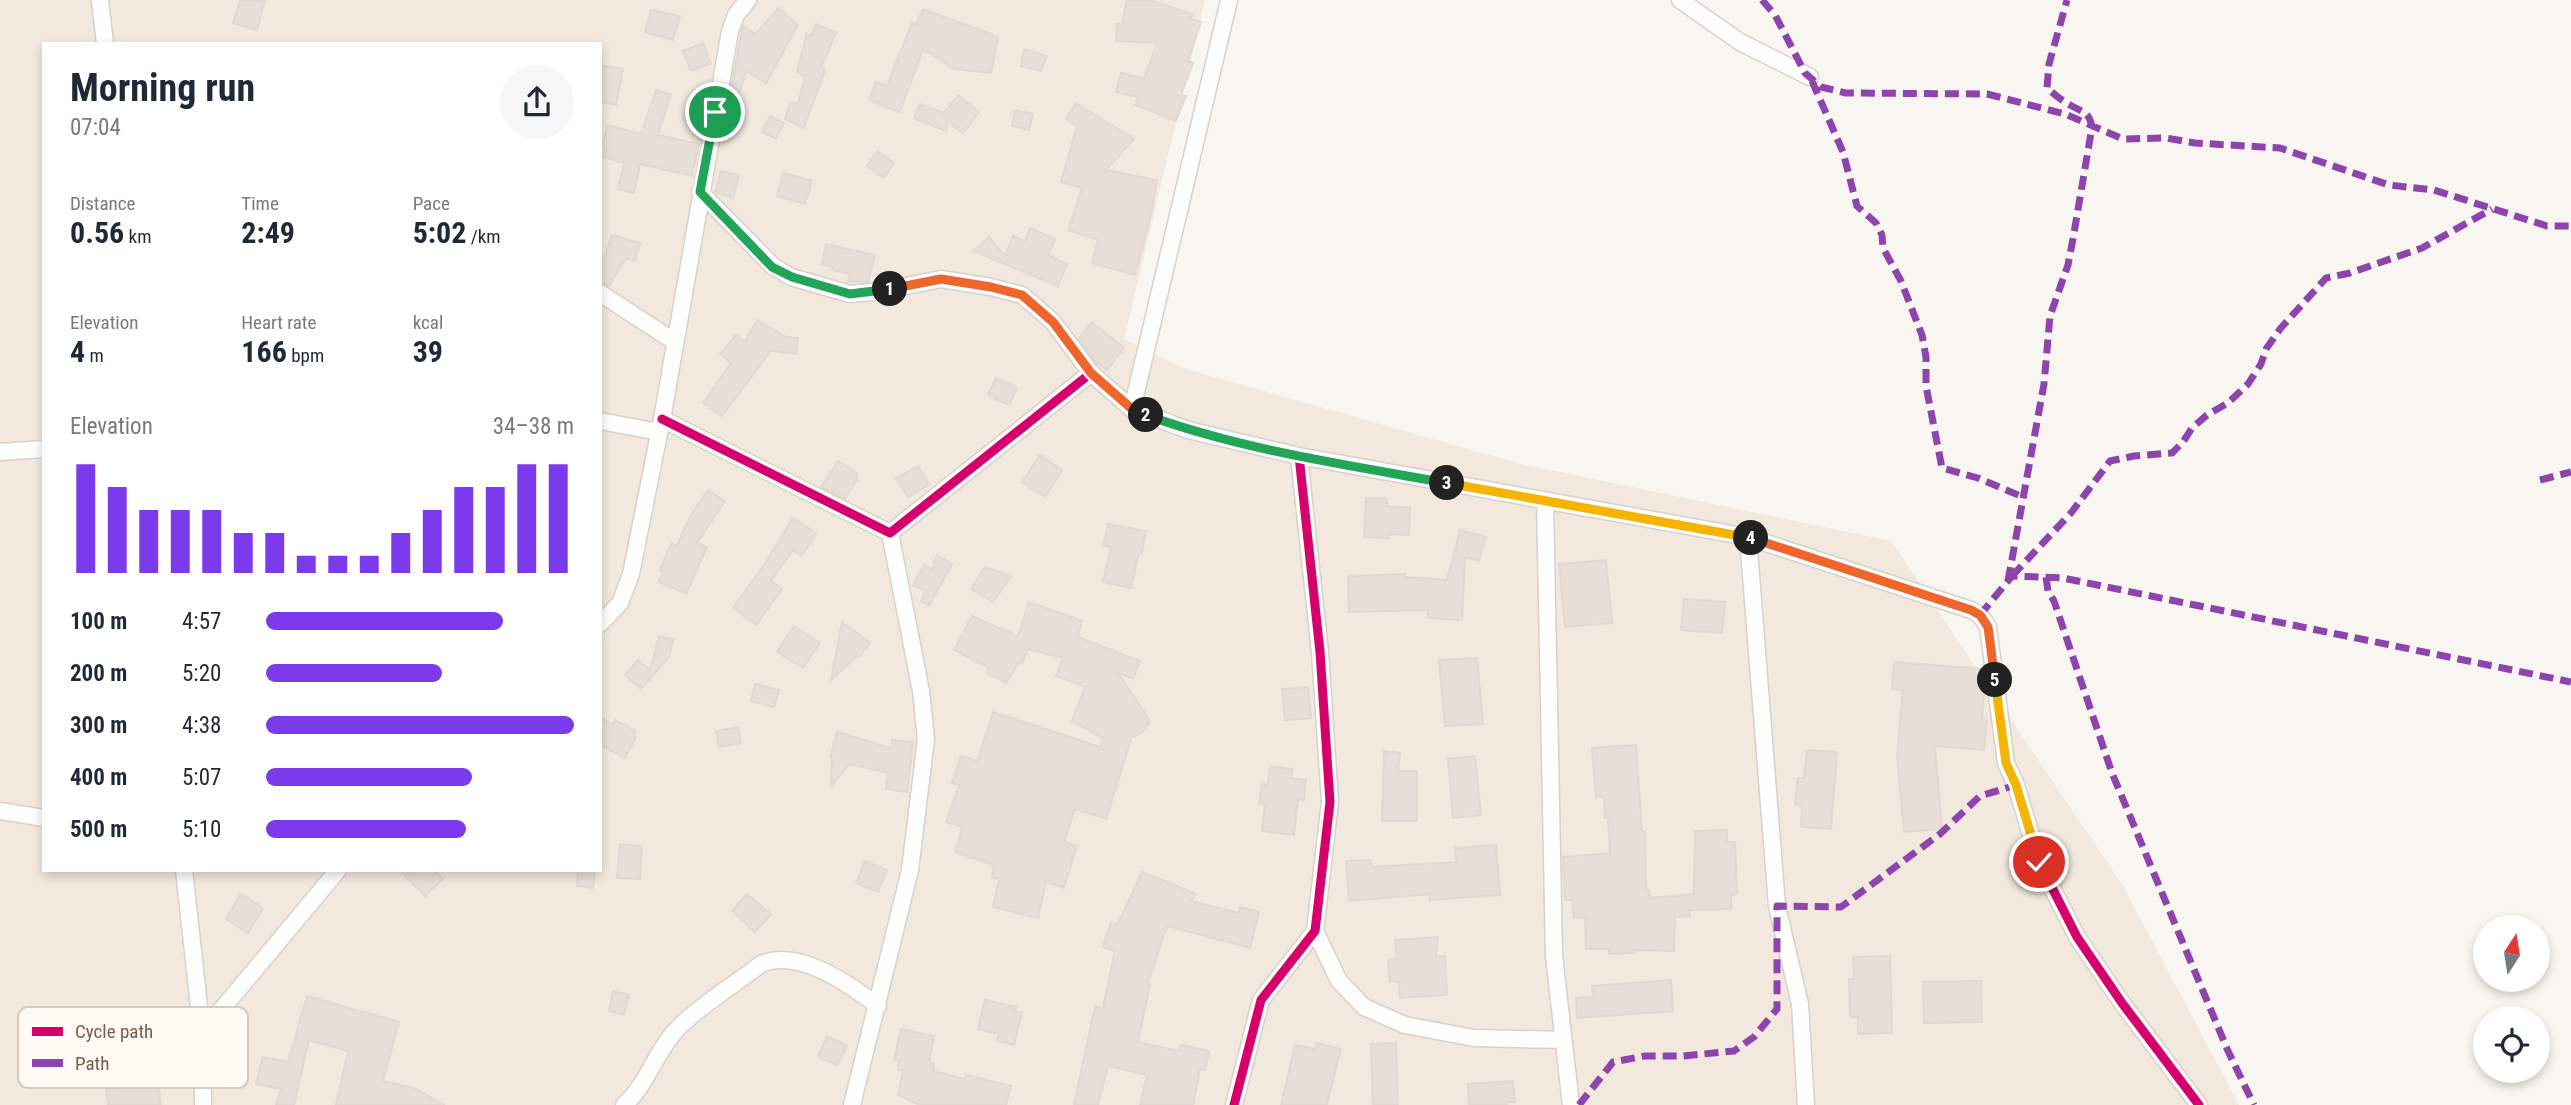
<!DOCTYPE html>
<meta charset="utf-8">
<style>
:root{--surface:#fff;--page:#f6f6f7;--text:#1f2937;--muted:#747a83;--accent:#7c3aed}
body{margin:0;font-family:"Roboto Condensed",sans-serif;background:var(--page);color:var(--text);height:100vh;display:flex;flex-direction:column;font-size:26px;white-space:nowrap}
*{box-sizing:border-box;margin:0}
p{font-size:23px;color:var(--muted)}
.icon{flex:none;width:38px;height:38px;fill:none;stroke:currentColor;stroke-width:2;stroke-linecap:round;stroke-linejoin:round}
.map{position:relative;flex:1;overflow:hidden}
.drawer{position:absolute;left:42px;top:42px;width:560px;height:830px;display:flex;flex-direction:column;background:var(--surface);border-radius:0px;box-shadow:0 4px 10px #0003}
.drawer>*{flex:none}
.needle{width:46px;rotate:12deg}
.tools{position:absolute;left:2473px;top:915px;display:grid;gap:14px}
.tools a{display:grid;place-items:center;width:77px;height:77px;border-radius:50%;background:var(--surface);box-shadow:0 4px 10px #0003;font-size:35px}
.pin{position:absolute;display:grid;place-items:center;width:60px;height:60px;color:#fff;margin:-30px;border:4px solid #fff;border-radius:50%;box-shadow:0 2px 7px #0007}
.km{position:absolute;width:35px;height:35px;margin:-18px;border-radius:50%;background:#222;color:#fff;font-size:19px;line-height:35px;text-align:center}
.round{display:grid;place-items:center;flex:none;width:74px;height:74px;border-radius:37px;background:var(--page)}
.summary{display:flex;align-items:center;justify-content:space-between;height:119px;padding:0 28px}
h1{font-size:38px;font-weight:700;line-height:52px}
.metrics{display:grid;grid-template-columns:repeat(3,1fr);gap:10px;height:119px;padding:7px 28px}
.metrics div{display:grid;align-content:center}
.metrics b{font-size:30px;font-weight:700}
.metrics small{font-size:19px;font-weight:400}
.metrics p{font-size:19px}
.chart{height:196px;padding:14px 28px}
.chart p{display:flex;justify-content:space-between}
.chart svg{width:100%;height:126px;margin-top:7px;stroke:var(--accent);stroke-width:6}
ul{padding:0 28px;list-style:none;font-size:23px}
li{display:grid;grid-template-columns:112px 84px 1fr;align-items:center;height:52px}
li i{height:18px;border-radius:9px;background:var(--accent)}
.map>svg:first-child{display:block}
</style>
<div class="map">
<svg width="2571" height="1105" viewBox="0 0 2571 1105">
<rect width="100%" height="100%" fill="#f9f5f0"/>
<path fill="#f2e8de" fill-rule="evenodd" d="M0,0H1205L1124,339L1183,368L1521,464L1891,541L2123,886L2239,1105H0ZM44,44H600V870H44Z"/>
<path fill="#e6ded7" stroke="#e2d8d2" stroke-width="2" d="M240,0H265L257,30L233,23Z
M1127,0H1151L1192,14L1190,19L1201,22L1188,61L1193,63L1181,95L1186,96L1176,121L1135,105L1138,97L1116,92L1121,73L1144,78L1157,43L1116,41L1117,24H1122Z
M779,8L798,25L766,83L746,71L738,96L730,93L743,26L755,34Z
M923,9L998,37L991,73L954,69L923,49L900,112L869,100L876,82L887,86L912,23L916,25Z
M651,10L680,16L673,40L645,32Z
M816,24L836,33L821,67L825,70L804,128L785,119L790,102L798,104L805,77L797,72L807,33L811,36Z
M703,43L711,64L691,71L683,51Z
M1024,49L1047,56L1041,71L1021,66Z
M600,65L623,69L616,105L600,102Z
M656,90L671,95L658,135L699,144L692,176L640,164L634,193L618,189L624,163L603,157L605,148L601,147L608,125L641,134Z
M958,95L979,112L963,133L948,122L946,131L914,118L920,104L944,113Z
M1076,103L1134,139L1106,170L1157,180L1151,215L1135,275L1092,263L1098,240L1068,230L1082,188L1061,182L1077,126L1066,119Z
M1015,110L1033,114L1029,130L1012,126Z
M770,116L784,123L776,139L762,132Z
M877,151L894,163L884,178L867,166Z
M721,171L739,175L733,198L715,192Z
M783,173L812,181L805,204L777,196Z
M1030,228L1055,239L1048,255L1067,264L1058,286L973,251L989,237L1005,256L1013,236L1025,241Z
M612,235L640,243L635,261L626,258L609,286L600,283V271Z
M826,244L875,255L868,282L848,281L850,274L832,270V267L822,264Z
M757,320L786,337L798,338L796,354L771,351L722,416L703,403L731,363L720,354L736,335L745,342Z
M1092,322L1124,348L1107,370L1096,362L1079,339Z
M996,378L1017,388L1009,405L988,395Z
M1040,455L1062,470L1045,497L1022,482Z
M838,461L857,473V480L845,499L821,487Z
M918,466L929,485L908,497L896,478Z
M708,490L725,501L697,543L707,547L686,594L659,582L663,571L660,570L671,543L677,546L691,514Z
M1366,498L1387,499V506L1410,508L1409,535L1389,534V538L1364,537Z
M793,518L816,533L802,556L793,550L771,581L782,589L756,625L733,608L766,562Z
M1108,524L1146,531L1142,553H1139L1131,588L1103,582L1111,547L1103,546Z
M1460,530L1486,537L1479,561L1465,557L1462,620L1428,618V610L1349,612L1348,576L1405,574V577L1447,580Z
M937,555L952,564L929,606L921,602L925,591L913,585L924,565L932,570Z
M1606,560L1612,623L1565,627L1559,564Z
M985,567L1011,577L993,602L971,589Z
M1684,599L1725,602L1722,633L1681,630Z
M1029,602L1082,621L1078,637L1140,661L1133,679L1117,672L1147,716L1149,723L1142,733L1132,737L1106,819L1075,809L1064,842L1077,846L1064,888L1046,882L1038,918L993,907L999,879L992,878L994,865L955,852L962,827L946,822L959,785L952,783L961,756L977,761L993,712L1100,747L1104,739L1072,721L1085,687L1056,676L1063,658L1028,649L1022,663L1019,662L1006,683L986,672L989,668L954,650L972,616L1018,636Z
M842,622L870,643L859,657L857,656L831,680Z
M794,626L820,643L803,668L777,652Z
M659,636L673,640L669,657L641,689L625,675L638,660L650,670Z
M1477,658L1483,724L1445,726L1439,660Z
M1894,662L1983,669L1985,683L1982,719L1987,720L1984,750L1935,746L1942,829L1904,832L1897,756L1903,690L1892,689Z
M755,684L779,690L774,707L751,701Z
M1308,687L1311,718L1285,720L1282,689Z
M600,718L613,725L615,720L636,731L633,736L636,737L625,758L600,745Z
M738,727L741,743L719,747L716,731Z
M837,732L891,748L892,740L913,742L907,792L886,789L888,773L850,764L831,786L832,758H830Z
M1636,745L1642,832H1645L1646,890H1649L1650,898L1694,894L1695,831L1727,830V842H1735L1737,894L1731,895V909L1689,910L1690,916L1675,917L1674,951L1634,950V953L1609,954V949H1586L1585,917L1574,918L1572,900H1565L1563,857L1610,853L1608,818H1605L1604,797H1596L1592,748Z
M1807,750L1837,752L1831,829L1801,827L1802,806L1795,805L1798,778H1804Z
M1384,751L1400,753L1398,771H1417V821H1382Z
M1475,756L1481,815L1453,818L1448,759Z
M1270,766L1292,769L1291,778L1306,780L1304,800L1298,799L1294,835L1262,831L1265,804L1259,803L1262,784L1268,785Z
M620,844L642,846L640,879L617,878Z
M1496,845L1500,895L1430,900V894L1349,901L1346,861L1371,860L1372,867L1456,862L1455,848Z
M865,861L887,870L878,892L856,883Z
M399,870H434L443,879L425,896Z
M578,870H595L593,888L577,886Z
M1142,872L1196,894L1191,901L1239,913L1240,907L1259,912L1250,948L1168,926L1162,940L1148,984H1150L1138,1042L1179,1051L1181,1045L1209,1051L1205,1070L1200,1069L1193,1105H1140L1147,1075L1108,1066L1098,1105H1074L1095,1006L1103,1008L1115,951L1103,947L1111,922L1118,924Z
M241,894L263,908L248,933L226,919Z
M747,894L771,914L755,932L732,911Z
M1438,937L1436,957L1445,956L1447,995L1400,998L1399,981L1390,982L1388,960L1397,959L1395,940Z
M1890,956L1892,1033L1858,1034V1017H1850L1849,979H1854L1853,957Z
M1671,980L1673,1011L1577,1018L1576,998L1593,997L1592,986Z
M1981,981L1982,1022L1924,1023L1923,982Z
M613,991L629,995L624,1015L609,1011Z
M307,996L399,1022L383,1081L414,1088L444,1105H336L348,1051L309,1040L294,1105H276L281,1089L256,1084L263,1057L288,1062Z
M985,1000L1016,1007L1015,1011L1022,1013L1014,1045L997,1041L999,1034L978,1029Z
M901,1029L934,1036L929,1062L934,1064L933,1071L965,1079L966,1075L1011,1086L1006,1105H920L898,1095L903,1071L898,1070L899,1061L894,1060Z
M827,1036L847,1046L837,1066L818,1056Z
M1317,1043L1341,1049L1327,1105H1281L1295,1045L1316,1049Z
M1396,1043L1398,1105H1373L1371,1044Z
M131,1076L132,1082L158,1079L161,1105H108L106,1090L114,1088L112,1080Z
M1513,1081L1515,1102H1507V1105H1469L1468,1084Z"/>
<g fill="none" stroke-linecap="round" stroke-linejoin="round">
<defs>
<path id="street" d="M100,0L105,44
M1680,0L1740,42L1810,77
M700,192L773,266L791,277L850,294L881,291L941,279L991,287L1022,295L1053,322L1091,373
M600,293L675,342
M1132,409L1229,0
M662,419L890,533L1091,373L1132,409L1188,430L1299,456L1748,537L1971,610L1980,615L1988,627L2006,763L2016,785L2039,862L2077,937L2122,1003L2199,1105
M600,421L659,432
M0,452L44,449
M1545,500L1554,956L1571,1105
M1748,537L1777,906L1800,1004L1806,1105
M600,624L620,603L631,574L662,419L730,31L736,15L748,0
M0,811L44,818
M184,870L202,1033L203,1105
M1315,931L1339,981L1364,1007L1405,1025L1474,1038L1563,1040
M202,1033L338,870
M624,1105C648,1084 656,1050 678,1028C702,1004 734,985 761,964C799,948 849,984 878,1006
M852,1105L910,870L926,739L921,691L890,533
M1234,1105L1261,1000L1315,931L1330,802L1320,652L1299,456"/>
</defs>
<use href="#street" stroke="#d7d1cb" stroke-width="19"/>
<use href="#street" stroke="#fefefd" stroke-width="16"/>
<path stroke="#8e44ad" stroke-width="7" stroke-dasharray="14 7" stroke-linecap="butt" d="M1762,0L1775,15L1805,73L1821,87L1846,93L1987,94L2065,114L2123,139L2166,138L2195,143L2280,148L2389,185L2434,190L2547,226H2571
M1812,81L1843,152L1857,206L1876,223L1882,235L1883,248L1901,281L1922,335L1926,357V386L1942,468L1978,478L2023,497
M2540,480L2571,472
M2012,576L2071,513L2110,461L2134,456L2172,453L2183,442L2192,428L2207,415L2228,403L2248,384L2261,364L2266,349L2280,329L2326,278L2350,273L2422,248L2492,209
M2046,577L2048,591L2054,601L2112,773L2228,1051L2254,1105
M2008,581L2044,384L2050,316L2068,265L2073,239L2092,127C2089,111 2082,112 2070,105C2062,101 2054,94 2047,88L2049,64L2067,0
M1980,615L2012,576L2063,578L2571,682
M1579,1105L1613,1062L1645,1056H1683L1734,1051L1754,1037L1777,1009V906L1841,907L1940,834L1980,796L2016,785"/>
<defs>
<path id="cycleway" d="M662,419L890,533L1091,373L1132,409L1188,430L1299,456L1748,537L1971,610L1980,615L1988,627L2006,763L2016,785L2039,862L2077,937L2122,1003L2199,1105
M1234,1105L1261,1000L1315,931L1330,802L1320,652L1299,456"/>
</defs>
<use href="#cycleway" stroke="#fffaf3" stroke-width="13"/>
<use href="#cycleway" stroke="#d6006c" stroke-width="9"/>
</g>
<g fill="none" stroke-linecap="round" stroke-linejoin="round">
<defs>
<path id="split-1" d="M715,112L700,192L772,267L792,277L850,294L890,289"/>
<path id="split-2" d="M890,289L941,279L991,287L1022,295L1053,322L1091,373L1132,409L1146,415"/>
<path id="split-3" d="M1146,415C1243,450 1346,465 1447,483"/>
<path id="split-4" d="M1447,483L1751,538"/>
<path id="split-5" d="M1751,538L1971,610L1980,615L1988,627L1995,680"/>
<path id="split-6" d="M1995,680L2006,763L2016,785L2039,862"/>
</defs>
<use href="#split-1" stroke="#fff" stroke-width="14"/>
<use href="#split-2" stroke="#fff" stroke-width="14"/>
<use href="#split-3" stroke="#fff" stroke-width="14"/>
<use href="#split-4" stroke="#fff" stroke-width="14"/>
<use href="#split-5" stroke="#fff" stroke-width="14"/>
<use href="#split-6" stroke="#fff" stroke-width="14"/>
<use href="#split-1" stroke="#22a559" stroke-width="9"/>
<use href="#split-2" stroke="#f0652b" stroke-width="9"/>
<use href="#split-3" stroke="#22a559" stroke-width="9"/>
<use href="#split-4" stroke="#f5b400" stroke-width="9"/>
<use href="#split-5" stroke="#f0652b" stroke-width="9"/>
<use href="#split-6" stroke="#f5b400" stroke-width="9"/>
</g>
<rect x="18" y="1007" width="230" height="81" rx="10" fill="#fffaf3" stroke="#d7cbc1" stroke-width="2"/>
<rect x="32" y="1027" width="31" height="9" fill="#d6006c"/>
<rect x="32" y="1059" width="31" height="8" fill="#8e44ad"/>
<g font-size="19" fill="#7a5c4d">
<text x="75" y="1038">Cycle path</text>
<text x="75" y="1070">Path</text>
</g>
</svg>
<div class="tools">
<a><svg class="needle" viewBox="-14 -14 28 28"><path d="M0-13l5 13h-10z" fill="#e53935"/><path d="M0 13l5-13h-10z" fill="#747a83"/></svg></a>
<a><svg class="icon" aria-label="locate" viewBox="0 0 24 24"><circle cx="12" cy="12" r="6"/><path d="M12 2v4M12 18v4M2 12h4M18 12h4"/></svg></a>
</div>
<div class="pin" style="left:715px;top:112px;background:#1e9e55"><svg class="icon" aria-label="arrive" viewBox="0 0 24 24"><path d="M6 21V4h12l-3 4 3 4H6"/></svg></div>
<div class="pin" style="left:2039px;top:862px;background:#d93025"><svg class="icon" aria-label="check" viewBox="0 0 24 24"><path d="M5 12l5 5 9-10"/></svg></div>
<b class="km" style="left:890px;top:289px">1</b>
<b class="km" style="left:1146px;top:415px">2</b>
<b class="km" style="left:1447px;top:483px">3</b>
<b class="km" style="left:1751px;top:538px">4</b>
<b class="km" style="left:1995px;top:680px">5</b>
<section class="drawer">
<div class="summary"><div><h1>Morning run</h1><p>07:04</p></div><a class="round"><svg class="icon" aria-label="share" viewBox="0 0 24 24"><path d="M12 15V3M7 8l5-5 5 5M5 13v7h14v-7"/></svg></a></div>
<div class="metrics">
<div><p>Distance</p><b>0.56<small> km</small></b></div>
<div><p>Time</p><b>2:49</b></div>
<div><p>Pace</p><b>5:02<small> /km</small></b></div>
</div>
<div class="metrics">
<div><p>Elevation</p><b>4<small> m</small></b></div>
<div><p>Heart rate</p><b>166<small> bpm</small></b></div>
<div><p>kcal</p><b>39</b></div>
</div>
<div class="chart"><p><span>Elevation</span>34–38 m</p>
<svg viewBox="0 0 160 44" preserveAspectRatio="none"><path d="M5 44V6M15 44V14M25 44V22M35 44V22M45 44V22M55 44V30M65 44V30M75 44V38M85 44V38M95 44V38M105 44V30M115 44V22M125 44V14M135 44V14M145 44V6M155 44V6"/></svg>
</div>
<ul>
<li><b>100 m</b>4:57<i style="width:77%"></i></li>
<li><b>200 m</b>5:20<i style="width:57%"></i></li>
<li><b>300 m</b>4:38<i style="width:100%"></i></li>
<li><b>400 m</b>5:07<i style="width:67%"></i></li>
<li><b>500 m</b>5:10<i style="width:65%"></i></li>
</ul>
</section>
</div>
